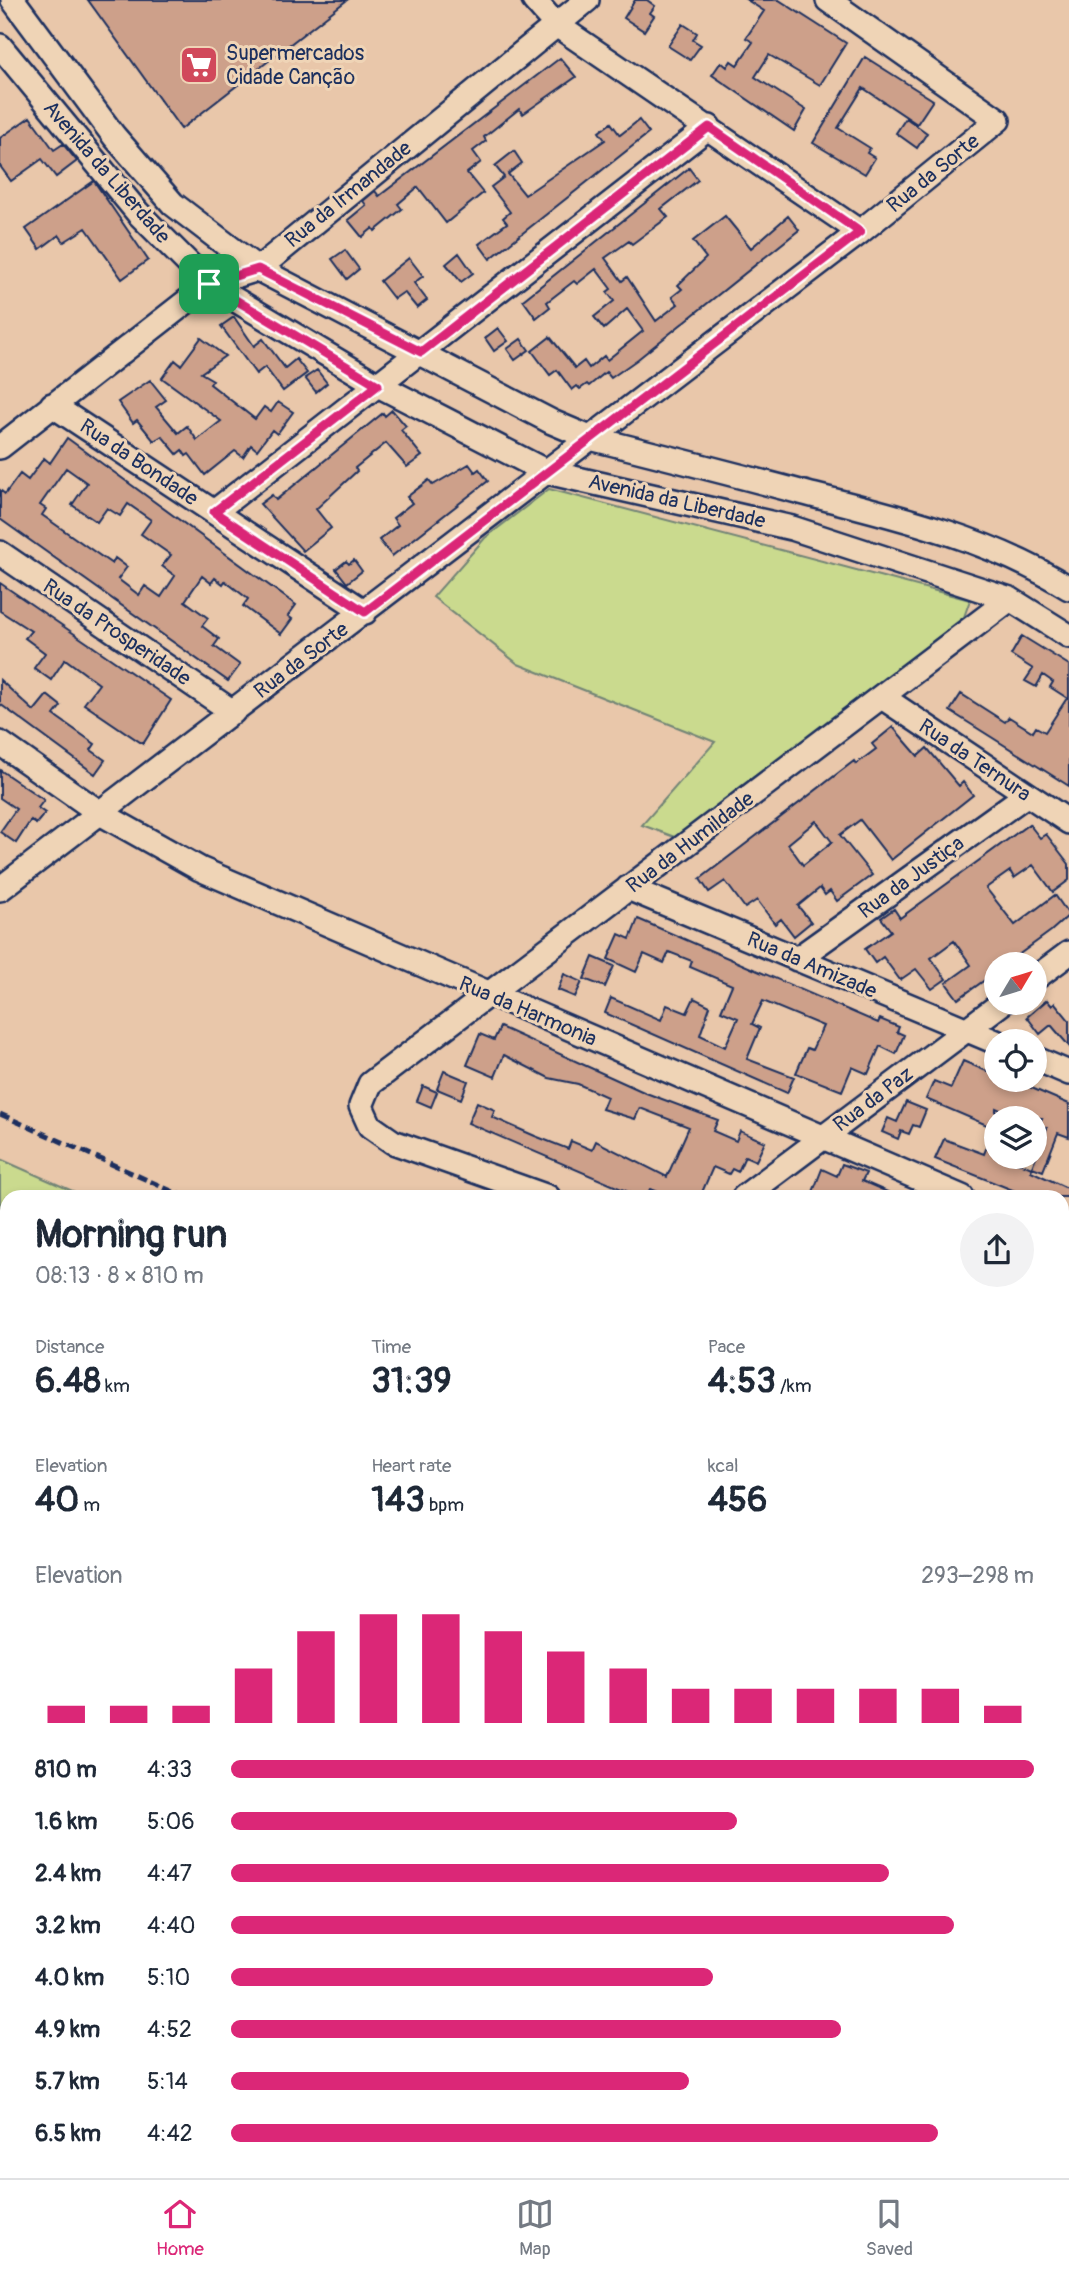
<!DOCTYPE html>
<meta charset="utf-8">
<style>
:root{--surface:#fff;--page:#f2f2f3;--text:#1f2937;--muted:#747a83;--line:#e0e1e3;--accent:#db2777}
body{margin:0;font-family:Pangolin,sans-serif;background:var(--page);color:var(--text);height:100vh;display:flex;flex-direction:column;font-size:26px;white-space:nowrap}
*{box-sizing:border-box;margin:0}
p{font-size:23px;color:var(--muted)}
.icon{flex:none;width:38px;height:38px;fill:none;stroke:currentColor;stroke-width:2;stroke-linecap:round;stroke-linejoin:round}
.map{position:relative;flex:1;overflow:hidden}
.drawer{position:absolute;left:0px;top:1190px;width:1069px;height:989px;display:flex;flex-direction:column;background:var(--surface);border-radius:21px 21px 0 0;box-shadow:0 4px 10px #0003}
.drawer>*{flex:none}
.needle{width:46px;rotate:52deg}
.buttons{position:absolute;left:984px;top:952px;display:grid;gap:14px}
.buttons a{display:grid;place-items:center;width:63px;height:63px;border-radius:50%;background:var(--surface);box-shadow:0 4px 10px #0003;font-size:35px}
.pin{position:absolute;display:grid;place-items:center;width:60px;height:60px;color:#fff;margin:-30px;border-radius:14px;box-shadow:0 4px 10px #0006}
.round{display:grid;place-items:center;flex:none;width:74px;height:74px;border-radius:37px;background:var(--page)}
.overview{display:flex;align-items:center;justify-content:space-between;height:119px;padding:0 35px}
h1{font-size:38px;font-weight:700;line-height:52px}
.metrics{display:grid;grid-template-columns:repeat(3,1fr);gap:10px;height:119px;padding:7px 35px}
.metrics div{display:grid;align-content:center}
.metrics b{font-size:35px;font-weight:700}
.metrics small{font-size:19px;font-weight:400}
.metrics p{font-size:19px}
.chart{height:196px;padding:14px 35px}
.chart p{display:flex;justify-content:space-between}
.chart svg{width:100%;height:126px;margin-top:7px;stroke:var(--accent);stroke-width:6}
ul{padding:0 35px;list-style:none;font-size:23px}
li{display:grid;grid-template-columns:112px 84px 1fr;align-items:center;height:52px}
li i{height:18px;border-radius:9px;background:var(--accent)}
.dock{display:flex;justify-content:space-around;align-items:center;height:98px;border-top:2px solid var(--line);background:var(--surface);font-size:19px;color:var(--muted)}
.dock a{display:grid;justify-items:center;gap:4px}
.dock .active{color:var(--accent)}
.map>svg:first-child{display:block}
</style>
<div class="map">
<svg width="1069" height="2178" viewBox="0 0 1069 2178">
<rect width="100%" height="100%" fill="#e9c7aa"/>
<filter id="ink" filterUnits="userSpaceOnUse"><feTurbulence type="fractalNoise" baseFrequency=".0143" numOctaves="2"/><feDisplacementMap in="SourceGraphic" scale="14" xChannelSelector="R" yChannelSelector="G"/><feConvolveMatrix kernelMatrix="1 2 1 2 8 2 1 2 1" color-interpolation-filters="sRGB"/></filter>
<g filter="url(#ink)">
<path fill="#cada8e" stroke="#728476" stroke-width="2" d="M549,489L970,600L964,617L680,839L642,825L715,742L518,664L433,597L485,538Z
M0,1159L86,1197H7V2172H1062V1641L1069,1647V2178H0Z"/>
<path fill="#cda08a" stroke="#1b2f5e" stroke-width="2" fill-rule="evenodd" d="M88,0H347L181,129Z
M635,0H647L655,6L650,13L654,16L644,31L624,18Z
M747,0H779L846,43L820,85L769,55L755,77L806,110L794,131L712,75L721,62L727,67L731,61L737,65L753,42L746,38L764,11Z
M683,24L697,33L693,40L701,45L690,60L668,46Z
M865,57L933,100L917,124L863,88L838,128L870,148L867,153L875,158L865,174L813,143Z
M560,58L576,77L523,114L519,109L484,137L486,141L473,151L481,162L467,173L483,193L446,223L418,187L398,204L402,209L375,231L373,228L362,237L348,220L366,205L363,201L375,191L379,196Z
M30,117L54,150L63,144L77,161L56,177L42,159L11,181L0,166V138Z
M906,118L927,133L917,148L896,133Z
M639,120L649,133L490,259L479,244L507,223L503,218L510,212L491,187L504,177L495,166L514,151L522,163L508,174L525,195L605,140L599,132L611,123L620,135Z
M689,168L698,180L661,209L668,217L632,244L629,241L605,258L622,281L627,277L656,321L678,304L672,297L682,289L678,285L706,258L693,241L725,216L751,248L788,216L799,230L638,359L611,378L606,372L589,386L587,384L580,389L577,386L572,390L557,370L550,375L532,351L550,337L575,368L584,361L589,368L604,356L607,360L643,331L627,309L604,329L594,317L614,301L607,292L611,289L596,269L577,284L574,281L547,302L550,307L536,318L523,300Z
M94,181L148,260L122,279L86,228L64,242L59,235L40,249L26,229Z
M345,250L359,269L347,279L332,259Z
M459,253L473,273L461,282L446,264Z
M409,258L423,276L414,283L427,300L417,308L404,292L394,299L380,281Z
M234,317L254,346L263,339L285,368L296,359L307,373L283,391L265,367L256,374L221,326Z
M498,328L508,341L494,351L485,338Z
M201,338L225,356L201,373L213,380L210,384L255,419L264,407L271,412L278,402L293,412L277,434L272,430L257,450L251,445L243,457L235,451L205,475L189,454L186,456L182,450L177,454L162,436L154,441L137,420L133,423L118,402L150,380L166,400L156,407L178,433L187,426L197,440L221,421L162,378L175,360L181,365Z
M521,339L529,350L515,360L507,349Z
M317,370L327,383L316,392L305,378Z
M392,410L406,426L401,430L422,456L407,467L386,443L355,468L357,471L316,509L331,528L303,551L260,504L272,495L276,500L383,413L385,416Z
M67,438L296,605L288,616L292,619L281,634L243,606L248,599L225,581L223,584L215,578L211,583L202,576L185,601L208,618L202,626L219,639L214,646L240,665L228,681L0,519V490L5,494L20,474L28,480L44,458L50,463ZM66,468L87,483L72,505L97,522L107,508L120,516L128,504L151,520L141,534L171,555L162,566L175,576L161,597L145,586L139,595L118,579L127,567L115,558L112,564L42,515L46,509L40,505Z
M469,464L475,472L479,469L488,481L392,556L379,540L398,525L393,518L412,503L407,497L429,480L433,485Z
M354,560L362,571L347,583L336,569L346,561L349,564Z
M0,583L171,700L143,744L84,704L99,684L65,659L51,680L34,668L45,653L25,638L31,631L0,611Z
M1022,636L1069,665V786L950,711L961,694L1005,722L1009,717L1033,732L1036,727L1045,732L1067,698L1050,687L1053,682L1043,675L1036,687L1025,681L1033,669L1011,655Z
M0,680L34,711L47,695L61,706L54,715L95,744L91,750L105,760L95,774L0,704Z
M893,727L918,756L927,748L959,786L963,782L973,795L891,860L860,820L840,835L872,875L837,901L830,891L825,895L820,888L798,906L811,922L794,936L781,919L775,924L757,900L745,908L725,881L709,892L700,879L854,761L856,764L876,749L872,744ZM816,821L832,842L803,865L788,844Z
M0,770L44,800L38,808L45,813L36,824L31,820L16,843L0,832L16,809L0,798Z
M1029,824L1040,838L1046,834L1069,864V880L1053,892L1033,865L1014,878L1010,871L986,888L1015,925L1055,895L1069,915L1051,931L1006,964H996V972L958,999L946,983L971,965L954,941L931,958L946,979L932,989L916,969L900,980L883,957L875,963L865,949L891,931L881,918L894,909L900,918Z
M638,919L878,1023L880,1019L899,1027L897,1032L904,1035L896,1054L880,1046L868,1074L852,1067L842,1091L796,1073L807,1048L812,1050L823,1026L763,1001L752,1024L760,1028L747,1059L794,1077L787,1093L605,1013L611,998L661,1020L667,1005L687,1013L694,998L710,1006L700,1035L725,1047L738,1018L721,1011L732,985L690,967L692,961L669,952L664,963L644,954L636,972L608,959L619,934L630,939Z
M593,957L614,966L605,987L584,979Z
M564,974L582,982L575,997L558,990Z
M1047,1000L1052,1006L1055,1003L1069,1020V1046L1051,1025L1040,1034L1027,1017Z
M500,1027L646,1093L718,1120L713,1131L736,1141L740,1131L765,1142L756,1161L745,1156L738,1172L732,1169L729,1174L713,1167L700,1197H670L650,1189L646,1197H640L468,1123L477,1102L495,1110L492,1117L535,1136L568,1149L571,1141L592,1150L596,1141L667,1177L689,1127L640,1108L635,1119L602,1109L607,1097L578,1084L549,1078L504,1055L495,1077L467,1065L480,1034L494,1040Z
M963,1061L996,1075V1080H1013L1069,1104V1137L1058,1133L1043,1171L1032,1167L1047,1128L1039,1125L1042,1118H1019L996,1108V1157H1005L1032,1168L1031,1171L1069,1189V1197H1030L935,1159L944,1139L984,1154L994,1128L926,1099L934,1081L951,1088Z
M444,1071L468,1081L461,1099L437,1089Z
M423,1086L437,1092L431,1107L417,1101Z
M906,1102L926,1110L919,1127L913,1125L909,1134L901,1131L898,1139L882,1132L888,1118L897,1122Z
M842,1164L866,1173L862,1181L899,1197H811L822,1169L837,1176Z"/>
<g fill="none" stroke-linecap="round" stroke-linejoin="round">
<defs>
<path id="minor" d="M13,0L114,136L173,204L258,269L552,422L590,438C663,456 736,475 808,494C896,516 991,539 1069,588
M534,0L555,24L860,232
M0,46L138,213L209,284L378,385L547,472L792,528L1010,599L1069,636
M52,405L365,612
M0,447L209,284L258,269L587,0
M214,512L709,127
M0,553L233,712
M882,697L1069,822
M0,743L100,813L200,869L962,1197
M628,888L996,1042
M0,889L860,232L998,120L828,0
M797,959L1026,795
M1034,979L1069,953
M1034,1058L1069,1073
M548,1197L393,1142L370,1126L361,1106L370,1084L1010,599
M744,1197L1002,1003
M1062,1240L1069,1243
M1062,1406L1069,1408"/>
</defs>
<use href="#minor" stroke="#1b2f5e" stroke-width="28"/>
<use href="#minor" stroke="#efd4b6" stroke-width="23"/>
<path stroke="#1b2f5e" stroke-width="5" stroke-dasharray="10 5" stroke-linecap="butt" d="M0,1114L185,1197
M1062,1563L1069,1566"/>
</g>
</g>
<g fill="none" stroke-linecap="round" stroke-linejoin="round" filter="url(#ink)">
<defs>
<path id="route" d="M709,127L860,232L365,612L214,512L378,385L209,284L258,269L421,352Z"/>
</defs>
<use href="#route" stroke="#fff" stroke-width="14"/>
<use href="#route" stroke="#db2777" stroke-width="9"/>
</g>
<defs>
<symbol id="supermarket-square" viewBox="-11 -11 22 22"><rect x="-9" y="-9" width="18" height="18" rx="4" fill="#d1495b" stroke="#efd4b6"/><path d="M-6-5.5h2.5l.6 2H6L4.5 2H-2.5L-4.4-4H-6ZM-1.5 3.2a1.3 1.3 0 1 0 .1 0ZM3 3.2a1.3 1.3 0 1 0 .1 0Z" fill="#fff"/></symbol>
</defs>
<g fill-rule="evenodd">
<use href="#supermarket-square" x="177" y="43" width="44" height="44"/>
</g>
<g text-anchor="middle" stroke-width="6" stroke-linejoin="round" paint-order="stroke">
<g font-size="21" fill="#1b2f5e" stroke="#efd4b6" text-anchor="start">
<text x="226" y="60">Supermercados<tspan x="226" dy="24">Cidade Canção</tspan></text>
</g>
<g font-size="21" fill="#1b2f5e" stroke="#efd4b6">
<text transform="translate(107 172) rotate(49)" y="7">Avenida da Liberdade</text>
<text transform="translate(933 173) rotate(-39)" y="7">Rua da Sorte</text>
<text transform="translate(348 194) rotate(-39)" y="7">Rua da Irmandade</text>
<text transform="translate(139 462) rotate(34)" y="7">Rua da Bondade</text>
<text transform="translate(677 501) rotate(13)" y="7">Avenida da Liberdade</text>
<text transform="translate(117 632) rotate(34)" y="7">Rua da Prosperidade</text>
<text transform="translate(301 660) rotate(-37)" y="7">Rua da Sorte</text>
<text transform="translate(975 760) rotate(34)" y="7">Rua da Ternura</text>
<text transform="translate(690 842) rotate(-37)" y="7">Rua da Humildade</text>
<text transform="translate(911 877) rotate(-36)" y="7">Rua da Justiça</text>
<text transform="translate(812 965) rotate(23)" y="7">Rua da Amizade</text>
<text transform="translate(528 1011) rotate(23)" y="7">Rua da Harmonia</text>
<text transform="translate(873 1099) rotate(-37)" y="7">Rua da Paz</text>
</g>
</g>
</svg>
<div class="buttons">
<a><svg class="needle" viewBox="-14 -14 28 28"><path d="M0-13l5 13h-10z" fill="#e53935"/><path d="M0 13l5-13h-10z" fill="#747a83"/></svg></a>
<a><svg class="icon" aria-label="locate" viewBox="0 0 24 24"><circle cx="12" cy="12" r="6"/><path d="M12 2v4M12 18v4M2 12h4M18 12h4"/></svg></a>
<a><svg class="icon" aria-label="layers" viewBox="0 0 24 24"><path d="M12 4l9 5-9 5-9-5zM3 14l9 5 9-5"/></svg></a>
</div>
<div class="pin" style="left:209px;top:284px;background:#1e9e55"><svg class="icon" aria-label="arrive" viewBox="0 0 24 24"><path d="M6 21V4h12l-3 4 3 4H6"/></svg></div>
<section class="drawer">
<div class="overview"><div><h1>Morning run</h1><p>08:13 · 8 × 810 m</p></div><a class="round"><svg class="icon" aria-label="share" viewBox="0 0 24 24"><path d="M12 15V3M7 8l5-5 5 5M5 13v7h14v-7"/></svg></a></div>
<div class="metrics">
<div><p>Distance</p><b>6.48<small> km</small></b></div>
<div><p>Time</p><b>31:39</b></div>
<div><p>Pace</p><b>4:53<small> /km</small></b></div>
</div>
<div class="metrics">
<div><p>Elevation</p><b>40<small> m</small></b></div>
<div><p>Heart rate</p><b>143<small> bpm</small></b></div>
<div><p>kcal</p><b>456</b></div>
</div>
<div class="chart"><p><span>Elevation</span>293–298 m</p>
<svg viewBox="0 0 160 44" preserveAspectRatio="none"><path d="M5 44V38M15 44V38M25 44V38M35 44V25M45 44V12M55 44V6M65 44V6M75 44V12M85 44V19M95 44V25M105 44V32M115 44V32M125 44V32M135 44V32M145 44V32M155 44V38"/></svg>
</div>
<ul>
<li><b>810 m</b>4:33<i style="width:100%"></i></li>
<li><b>1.6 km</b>5:06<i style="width:63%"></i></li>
<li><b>2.4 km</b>4:47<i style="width:82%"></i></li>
<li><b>3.2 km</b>4:40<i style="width:90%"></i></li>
<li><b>4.0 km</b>5:10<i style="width:60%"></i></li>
<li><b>4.9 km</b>4:52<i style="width:76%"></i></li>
<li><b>5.7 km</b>5:14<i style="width:57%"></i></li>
<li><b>6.5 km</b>4:42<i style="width:88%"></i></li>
</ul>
</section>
</div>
<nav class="dock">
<a class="active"><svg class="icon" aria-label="home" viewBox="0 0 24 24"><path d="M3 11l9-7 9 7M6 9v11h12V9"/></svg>Home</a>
<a><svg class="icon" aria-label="map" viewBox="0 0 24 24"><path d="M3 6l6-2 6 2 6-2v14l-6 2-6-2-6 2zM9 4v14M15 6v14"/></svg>Map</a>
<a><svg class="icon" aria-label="saved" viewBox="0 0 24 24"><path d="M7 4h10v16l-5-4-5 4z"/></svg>Saved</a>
</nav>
